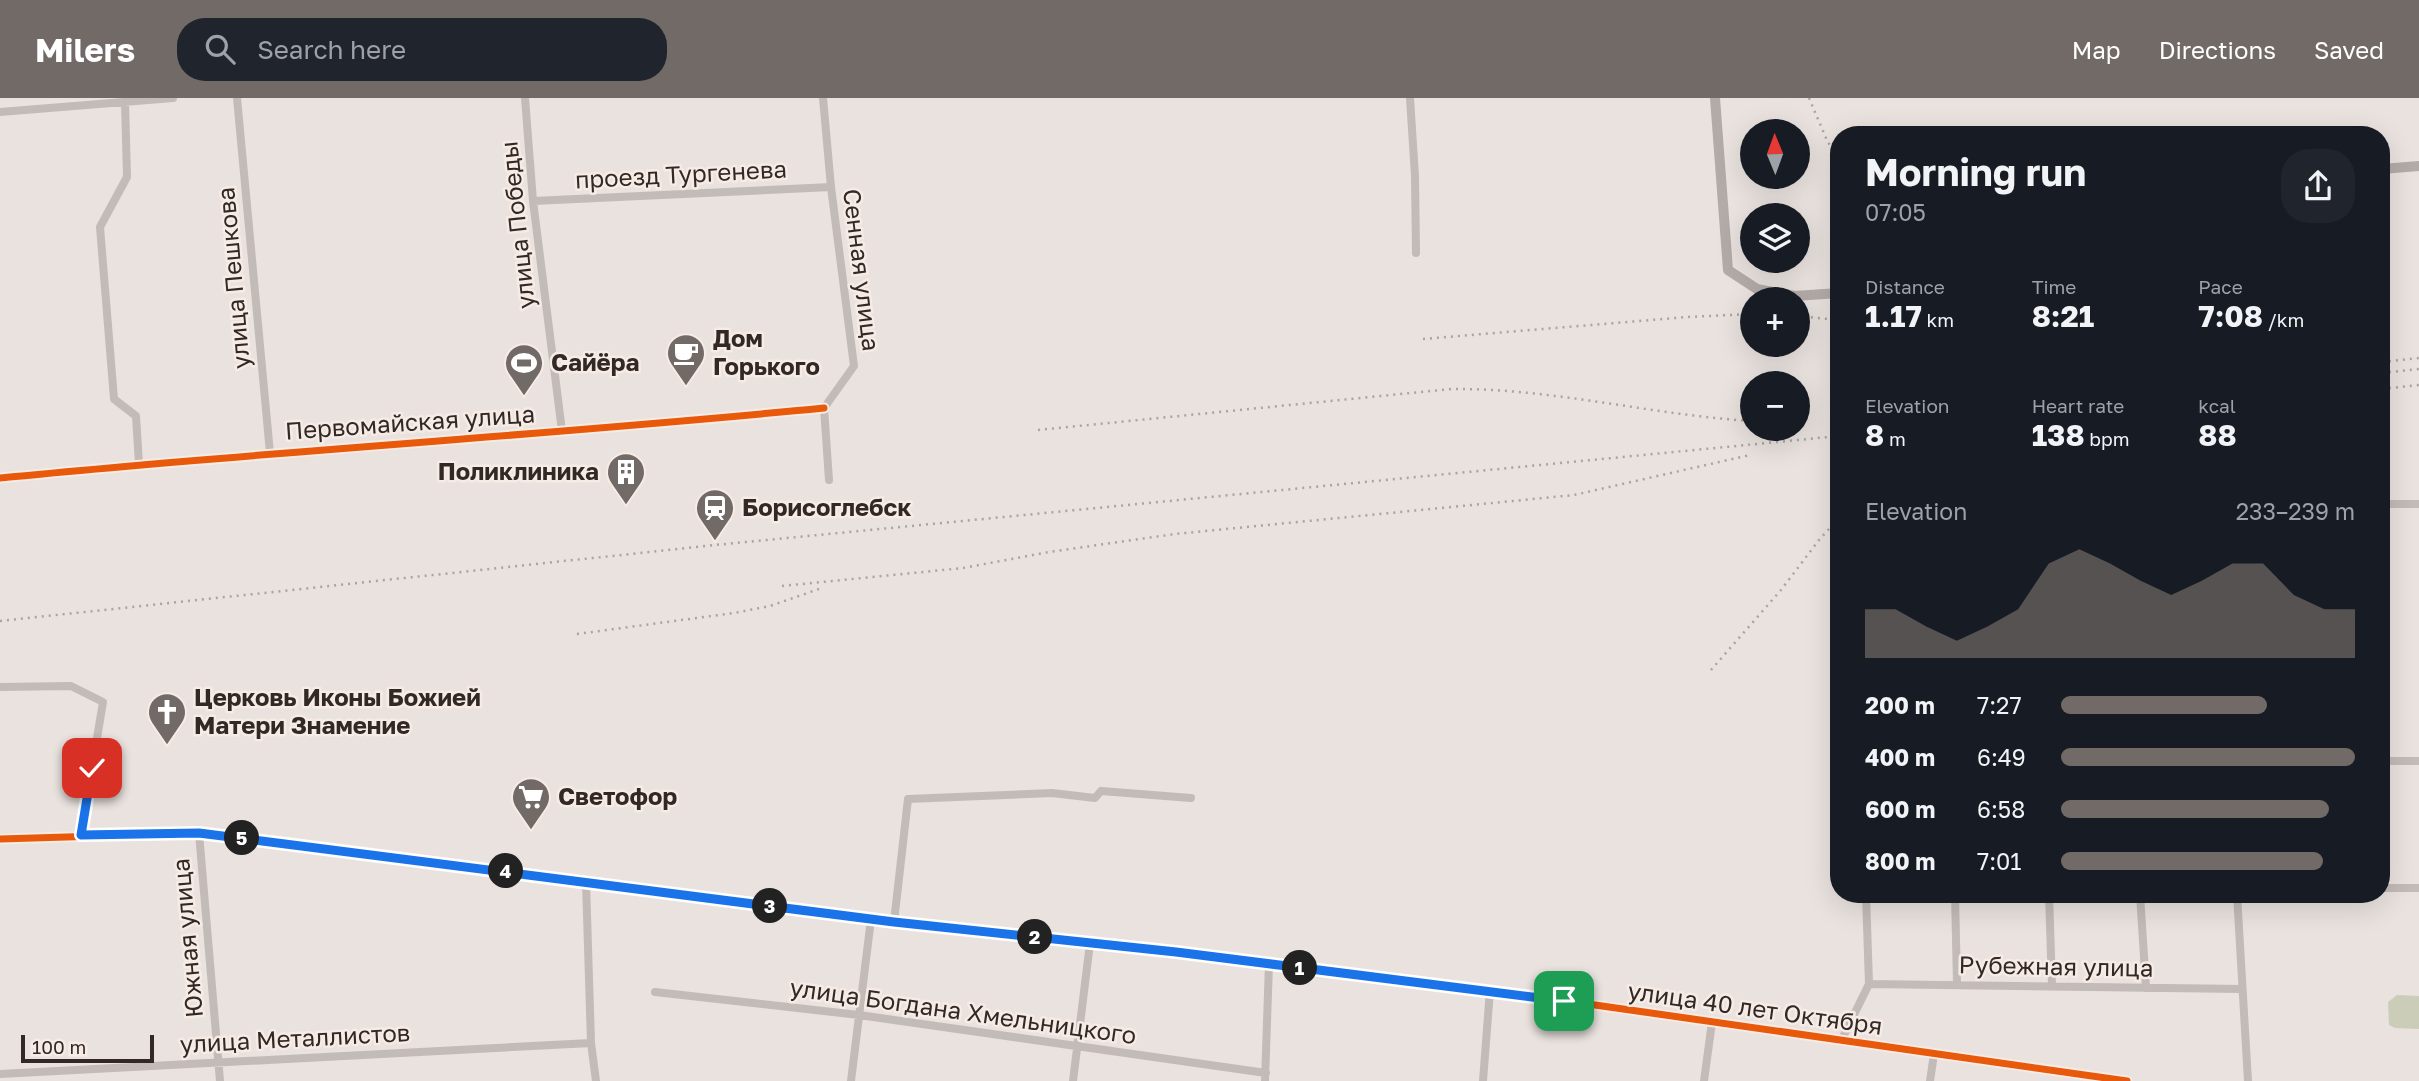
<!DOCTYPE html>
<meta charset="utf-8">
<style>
:root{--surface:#171b24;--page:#20242c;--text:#f1f3f6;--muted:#9ea1a6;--accent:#726a66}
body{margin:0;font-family:"Golos Text",sans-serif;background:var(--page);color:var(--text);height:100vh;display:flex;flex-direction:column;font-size:26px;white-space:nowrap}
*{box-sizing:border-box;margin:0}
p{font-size:23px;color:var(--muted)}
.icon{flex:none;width:38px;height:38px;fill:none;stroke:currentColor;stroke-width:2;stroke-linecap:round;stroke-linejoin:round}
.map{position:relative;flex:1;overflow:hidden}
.side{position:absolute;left:1830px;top:28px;width:560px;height:777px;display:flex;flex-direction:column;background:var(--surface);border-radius:28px;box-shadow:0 7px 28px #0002}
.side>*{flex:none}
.needle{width:46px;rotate:359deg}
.buttons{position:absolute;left:1740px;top:21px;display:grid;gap:14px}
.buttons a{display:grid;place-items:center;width:70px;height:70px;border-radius:50%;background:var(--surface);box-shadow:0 7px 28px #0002;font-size:35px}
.scale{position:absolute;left:21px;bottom:18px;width:133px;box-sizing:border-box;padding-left:7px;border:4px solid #322926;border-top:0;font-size:19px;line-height:24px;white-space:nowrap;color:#322926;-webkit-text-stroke:5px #f7ece5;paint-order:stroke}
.pin{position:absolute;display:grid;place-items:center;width:60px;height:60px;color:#fff;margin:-30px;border-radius:14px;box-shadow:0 4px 10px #0006}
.km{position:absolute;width:35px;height:35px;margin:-18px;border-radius:50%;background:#222;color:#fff;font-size:19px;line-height:35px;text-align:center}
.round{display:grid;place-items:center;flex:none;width:74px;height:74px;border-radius:28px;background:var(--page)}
.headline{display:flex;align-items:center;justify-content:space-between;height:119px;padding:0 35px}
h1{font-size:38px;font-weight:700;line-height:52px}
.stats{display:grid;grid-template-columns:repeat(3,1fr);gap:10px;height:119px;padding:7px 35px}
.stats div{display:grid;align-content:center}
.stats b{font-size:30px;font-weight:700}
.stats small{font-size:19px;font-weight:400}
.stats p{font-size:19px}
.chart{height:196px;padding:14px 35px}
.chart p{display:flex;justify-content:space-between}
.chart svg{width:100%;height:126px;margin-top:7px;fill:var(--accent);opacity:.7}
ul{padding:0 35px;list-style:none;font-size:23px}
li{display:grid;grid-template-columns:112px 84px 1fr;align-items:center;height:52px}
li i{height:18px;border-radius:9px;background:var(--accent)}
header{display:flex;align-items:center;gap:42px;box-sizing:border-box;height:98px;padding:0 35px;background:var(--accent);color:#fff}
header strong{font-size:33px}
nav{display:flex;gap:38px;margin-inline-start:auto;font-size:24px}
.search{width:490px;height:63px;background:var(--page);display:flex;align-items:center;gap:18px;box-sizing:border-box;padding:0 24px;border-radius:28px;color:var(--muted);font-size:26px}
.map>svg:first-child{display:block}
</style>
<header>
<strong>Milers</strong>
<div class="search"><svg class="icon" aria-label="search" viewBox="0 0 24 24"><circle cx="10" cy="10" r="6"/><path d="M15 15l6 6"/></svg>Search here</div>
<nav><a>Map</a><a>Directions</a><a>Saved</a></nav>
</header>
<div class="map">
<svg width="2419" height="983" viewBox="0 0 2419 983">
<rect width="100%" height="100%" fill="#e9e2de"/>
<path fill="#cccdb9" d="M2397,897L2419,898V931L2395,930L2389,927L2388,904Z"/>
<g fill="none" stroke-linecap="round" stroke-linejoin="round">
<path stroke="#c2bbb8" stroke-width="8" d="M237,0L270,355
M525,0L533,103L562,333
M823,0L831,89L854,268L824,310L829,382
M1410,0L1415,78L1416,155
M125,3L127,79L100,129L114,301L136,318L139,366
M0,14L173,0
M533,103L831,89
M0,380C274,353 549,337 824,310
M2382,406H2419
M0,589L71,588L103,604L81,737
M2382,663H2419
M199,735L220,983
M586,784L591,945L596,983
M2382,790H2419
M1955,796L1957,886
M2049,796L2052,888
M2140,796L2146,890
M2237,796L2248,983
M894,824L908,701L1052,695L1095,700L1101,693L1191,700
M1869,886L2242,891
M655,894L859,917L1266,975
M1841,943L1869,886L1866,796
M0,976L591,945
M851,983L871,821
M1073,983L1090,845
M1265,983L1269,866
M1483,983L1490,892
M1704,983L1712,924
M1930,983L1934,956"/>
<path stroke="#b3aba8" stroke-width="10" d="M1715,0L1728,172L1757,191L1795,198L1839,195
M2382,71L2419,68
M0,741L199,735L293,745L894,824L1176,854L1490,892L2127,983"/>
<path stroke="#aaa4a1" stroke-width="2.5" stroke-dasharray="2 5" stroke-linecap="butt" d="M1809,0L1826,40L1839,65
M1797,218L1839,222
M1423,241L1687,219L1752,216
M2382,264L2419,260
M2382,275L2419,271
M2382,291L2419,287
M1797,322H1806
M1038,332L1451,291C1553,290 1651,317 1752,323
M782,488L963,470L1049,454L1175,436L1574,397L1750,357
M0,523L715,447L1839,338
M577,536L734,515L770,508L819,491
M1711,572L1781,492L1819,442L1839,420"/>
<defs>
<path id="cycleway" d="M0,380C274,353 549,337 824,310
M0,741L199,735L293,745L894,824L1176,854L1490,892L2127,983"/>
</defs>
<use href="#cycleway" stroke="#f7ece5" stroke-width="11"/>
<use href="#cycleway" stroke="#e8590c" stroke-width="7"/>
</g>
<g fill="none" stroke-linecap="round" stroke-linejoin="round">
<defs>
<path id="route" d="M92,670L81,737L199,735L894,824L1176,854L1564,903"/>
</defs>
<use href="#route" stroke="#fff" stroke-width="14"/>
<use href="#route" stroke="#1a73e8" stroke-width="9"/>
</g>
<defs>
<symbol id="cafe-pin" viewBox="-11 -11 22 30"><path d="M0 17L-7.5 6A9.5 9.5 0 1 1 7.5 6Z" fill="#726a66" stroke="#f7ece5"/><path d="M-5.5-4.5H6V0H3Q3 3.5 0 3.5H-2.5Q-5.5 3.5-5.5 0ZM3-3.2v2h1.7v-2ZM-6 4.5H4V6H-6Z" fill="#fff"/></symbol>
<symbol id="stadium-pin" viewBox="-11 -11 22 30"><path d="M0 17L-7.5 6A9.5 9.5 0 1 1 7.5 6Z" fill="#726a66" stroke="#f7ece5"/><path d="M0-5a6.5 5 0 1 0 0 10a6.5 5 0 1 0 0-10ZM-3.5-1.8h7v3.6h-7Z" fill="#fff"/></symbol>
<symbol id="building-pin" viewBox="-11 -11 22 30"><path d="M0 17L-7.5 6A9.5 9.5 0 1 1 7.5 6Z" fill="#726a66" stroke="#f7ece5"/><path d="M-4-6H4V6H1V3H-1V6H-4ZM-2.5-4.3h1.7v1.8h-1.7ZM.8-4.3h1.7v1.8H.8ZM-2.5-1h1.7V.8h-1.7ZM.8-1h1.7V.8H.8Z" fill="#fff"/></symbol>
<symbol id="station-pin" viewBox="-11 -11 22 30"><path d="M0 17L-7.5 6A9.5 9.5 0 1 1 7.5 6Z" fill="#726a66" stroke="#f7ece5"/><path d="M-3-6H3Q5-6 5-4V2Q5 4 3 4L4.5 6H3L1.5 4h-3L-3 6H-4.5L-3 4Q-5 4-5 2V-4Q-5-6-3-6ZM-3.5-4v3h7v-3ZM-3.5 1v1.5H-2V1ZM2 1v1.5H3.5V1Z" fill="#fff"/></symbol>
<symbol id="church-pin" viewBox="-11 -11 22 30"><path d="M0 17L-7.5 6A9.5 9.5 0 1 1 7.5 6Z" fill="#726a66" stroke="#f7ece5"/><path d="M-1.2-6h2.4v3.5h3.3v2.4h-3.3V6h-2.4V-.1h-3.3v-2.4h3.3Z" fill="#fff"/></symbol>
<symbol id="supermarket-pin" viewBox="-11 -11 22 30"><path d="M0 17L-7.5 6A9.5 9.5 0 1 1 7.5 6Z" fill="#726a66" stroke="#f7ece5"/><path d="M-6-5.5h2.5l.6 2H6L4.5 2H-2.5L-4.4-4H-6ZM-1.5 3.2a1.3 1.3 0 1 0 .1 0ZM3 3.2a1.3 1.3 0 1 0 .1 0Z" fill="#fff"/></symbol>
</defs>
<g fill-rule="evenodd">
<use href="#cafe-pin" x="664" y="233" width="44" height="60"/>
<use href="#stadium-pin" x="502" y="243" width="44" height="60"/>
<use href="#building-pin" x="604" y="352" width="44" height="60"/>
<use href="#station-pin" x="693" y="388" width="44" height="60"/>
<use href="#church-pin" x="145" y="592" width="44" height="60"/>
<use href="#supermarket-pin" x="509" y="677" width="44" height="60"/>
</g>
<g text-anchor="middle" stroke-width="5" stroke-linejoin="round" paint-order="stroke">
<g font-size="24" fill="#322926" stroke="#f7ece5">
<text transform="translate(681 77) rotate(-3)" y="8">проезд Тургенева</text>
<text transform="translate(518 127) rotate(-96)" y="8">улица Победы</text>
<text transform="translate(861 172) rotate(83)" y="8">Сенная улица</text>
<text transform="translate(234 180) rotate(-95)" y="8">улица Пешкова</text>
<text transform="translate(410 325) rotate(-4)" y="8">Первомайская улица</text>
<text transform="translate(188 840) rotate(-95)" y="8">Южная улица</text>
<text transform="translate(2056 869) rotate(1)" y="8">Рубежная улица</text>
<text transform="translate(1755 911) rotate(8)" y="8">улица 40 лет Октября</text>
<text transform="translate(963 914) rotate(8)" y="8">улица Богдана Хмельницкого</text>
<text transform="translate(295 941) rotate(-3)" y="8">улица Металлистов</text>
</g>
<g font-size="24" font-weight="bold" fill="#322926" stroke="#f7ece5" text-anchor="start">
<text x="713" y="249">Дом<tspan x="713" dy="28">Горького</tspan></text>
<text x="551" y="273">Сайёра</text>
<text x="599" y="382" text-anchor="end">Поликлиника</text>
<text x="742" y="418">Борисоглебск</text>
<text x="194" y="608">Церковь Иконы Божией<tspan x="194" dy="28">Матери Знамение</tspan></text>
<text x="558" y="707">Светофор</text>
</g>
</g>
</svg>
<div class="buttons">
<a><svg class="needle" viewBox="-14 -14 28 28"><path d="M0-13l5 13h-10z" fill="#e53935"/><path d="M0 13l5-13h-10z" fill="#9ea1a6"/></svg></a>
<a><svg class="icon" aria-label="layers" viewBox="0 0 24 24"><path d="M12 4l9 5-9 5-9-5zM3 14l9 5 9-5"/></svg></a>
<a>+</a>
<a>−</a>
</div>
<div class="scale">100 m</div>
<div class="pin" style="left:1564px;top:903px;background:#1e9e55"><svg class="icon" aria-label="arrive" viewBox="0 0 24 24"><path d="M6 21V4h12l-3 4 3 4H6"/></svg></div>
<div class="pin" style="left:92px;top:670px;background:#d93025"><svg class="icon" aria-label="check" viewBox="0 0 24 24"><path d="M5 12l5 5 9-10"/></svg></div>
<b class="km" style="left:1300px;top:870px">1</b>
<b class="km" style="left:1035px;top:839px">2</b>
<b class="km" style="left:770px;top:808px">3</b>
<b class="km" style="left:506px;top:773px">4</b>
<b class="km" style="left:242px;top:740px">5</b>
<section class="side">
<div class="headline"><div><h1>Morning run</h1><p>07:05</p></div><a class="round"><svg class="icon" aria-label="share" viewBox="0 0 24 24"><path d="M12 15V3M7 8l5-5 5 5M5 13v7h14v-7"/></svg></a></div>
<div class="stats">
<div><p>Distance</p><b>1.17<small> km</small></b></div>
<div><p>Time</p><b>8:21</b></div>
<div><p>Pace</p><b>7:08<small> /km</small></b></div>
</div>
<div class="stats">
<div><p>Elevation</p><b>8<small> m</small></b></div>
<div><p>Heart rate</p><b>138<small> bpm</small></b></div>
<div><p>kcal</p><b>88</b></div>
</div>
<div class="chart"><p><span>Elevation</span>233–239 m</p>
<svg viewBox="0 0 160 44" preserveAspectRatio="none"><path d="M0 44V27L10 27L20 33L30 38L40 33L50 27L60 11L70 6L80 11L90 17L100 22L110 17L120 11L130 11L140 22L150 27L160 27V44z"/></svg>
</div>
<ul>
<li><b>200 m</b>7:27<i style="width:70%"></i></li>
<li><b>400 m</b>6:49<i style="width:100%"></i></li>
<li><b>600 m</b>6:58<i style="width:91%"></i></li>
<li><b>800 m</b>7:01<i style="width:89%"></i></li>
</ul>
</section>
</div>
